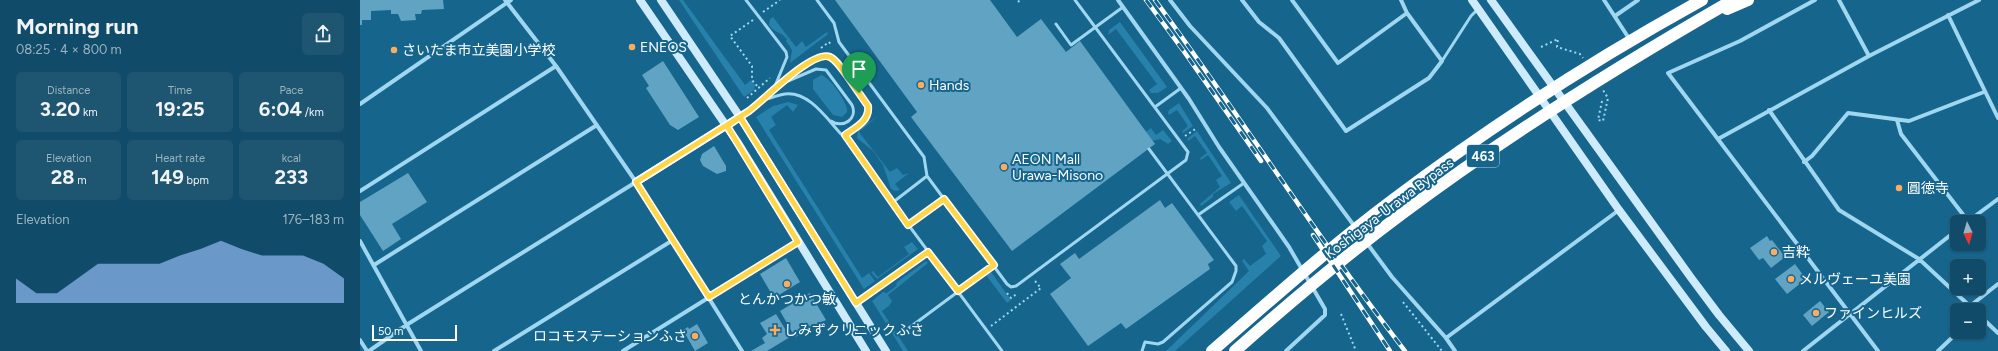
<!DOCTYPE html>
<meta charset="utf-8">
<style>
:root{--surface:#104c6a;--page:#1e5672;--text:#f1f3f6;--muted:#9cb4c1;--line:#30637e;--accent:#90b9f0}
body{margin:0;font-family:Figtree,"Noto Sans JP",sans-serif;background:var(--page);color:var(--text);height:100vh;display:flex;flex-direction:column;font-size:15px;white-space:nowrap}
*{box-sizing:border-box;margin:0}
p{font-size:13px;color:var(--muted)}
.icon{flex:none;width:22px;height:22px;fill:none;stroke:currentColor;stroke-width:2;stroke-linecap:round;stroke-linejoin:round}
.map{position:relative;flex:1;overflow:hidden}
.drawer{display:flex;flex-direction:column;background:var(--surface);width:360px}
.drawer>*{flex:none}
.needle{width:26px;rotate:175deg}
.tools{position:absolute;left:1590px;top:215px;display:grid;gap:8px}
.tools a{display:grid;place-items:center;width:36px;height:36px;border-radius:6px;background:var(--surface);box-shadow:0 1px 3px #0004,0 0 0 1px var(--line);font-size:20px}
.scale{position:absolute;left:12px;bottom:10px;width:85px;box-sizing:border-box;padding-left:4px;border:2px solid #fff;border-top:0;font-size:11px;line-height:14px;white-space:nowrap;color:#fff;-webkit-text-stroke:3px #15658d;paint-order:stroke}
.pin{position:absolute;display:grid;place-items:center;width:34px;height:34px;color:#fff;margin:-41px -17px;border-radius:50% 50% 50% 0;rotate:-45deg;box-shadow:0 0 4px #0007}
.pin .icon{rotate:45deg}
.round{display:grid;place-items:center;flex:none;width:42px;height:42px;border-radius:6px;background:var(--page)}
.head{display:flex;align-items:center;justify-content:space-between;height:68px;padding:0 16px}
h1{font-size:22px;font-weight:700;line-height:30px}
.stats{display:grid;grid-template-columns:repeat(3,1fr);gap:6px;height:68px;padding:4px 16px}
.stats div{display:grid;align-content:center;border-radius:6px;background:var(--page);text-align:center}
.stats b{font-size:20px;font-weight:700}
.stats small{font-size:11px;font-weight:400}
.stats p{font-size:11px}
.chart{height:112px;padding:8px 16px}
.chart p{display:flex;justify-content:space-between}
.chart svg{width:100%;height:72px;margin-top:4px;fill:var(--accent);opacity:.7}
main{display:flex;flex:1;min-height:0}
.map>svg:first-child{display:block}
</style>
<main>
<section class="drawer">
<div class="head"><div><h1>Morning run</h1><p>08:25 · 4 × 800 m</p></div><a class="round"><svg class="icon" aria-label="share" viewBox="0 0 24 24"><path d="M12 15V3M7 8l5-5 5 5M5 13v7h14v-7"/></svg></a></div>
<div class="stats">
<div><p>Distance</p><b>3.20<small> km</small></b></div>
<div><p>Time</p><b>19:25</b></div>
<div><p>Pace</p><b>6:04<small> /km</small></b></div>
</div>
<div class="stats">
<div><p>Elevation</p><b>28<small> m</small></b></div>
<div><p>Heart rate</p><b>149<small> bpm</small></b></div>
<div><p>kcal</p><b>233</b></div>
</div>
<div class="chart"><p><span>Elevation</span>176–183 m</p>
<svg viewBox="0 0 160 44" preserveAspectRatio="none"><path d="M0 44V29L10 38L20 38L30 29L40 20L50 20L60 20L70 20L80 15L90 11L100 6L110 11L120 15L130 15L140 15L150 20L160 29V44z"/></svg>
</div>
</section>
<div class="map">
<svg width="1638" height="351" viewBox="0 0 1638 351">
<rect width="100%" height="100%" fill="#15658d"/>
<path fill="#2781ab" d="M319,0H323L385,85L391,80L395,85L394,90L384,97Z
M413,17L436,47L442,41L446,47L467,32L468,34L430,63L432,50L426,41L427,39C421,32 413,32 409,25L410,19Z
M760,22L807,87L798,93H791L789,90L797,84L756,29L748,35L749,30Z
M461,75C470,77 489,104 487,112L482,117L473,115L453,89V80Z
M428,102L438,105L433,112L427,105L411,117L416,125L409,130L502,278L509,273L515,281L504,289L396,117L413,106Z
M819,103L833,126L823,133L822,131L828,126L817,110L809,115L808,113L809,110Z
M519,115L499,132L530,172L537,168L543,175L549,173L535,184L540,190L535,191L531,189L523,165L513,151L497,138L498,130Z
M791,128L796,135L803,130L812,141L808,144L800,139L792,141L786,132Z
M837,131L871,183L853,194V197L841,206L840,204L860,187L856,180L862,176L848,155L841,160L840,158L847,153L835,136L828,141L827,139Z
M879,195L921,256L815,351H806L889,271L882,261L884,259L890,266L906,254L902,246L907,241L882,206L876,211L869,202Z
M552,242L558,249L517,279L511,272L513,271L518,277L549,254L544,247Z
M566,261L568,263L528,295L532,301L529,306L522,311L548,351H543L512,301L523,292L527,293L536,286L537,282Z
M631,272L651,300L647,303L626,275Z"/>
<path fill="#61a3c3" d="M0,0H83L84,9L62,10L61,14H55L56,20L41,21L38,14H31V10L11,11V20H2V25H0Z
M475,0H630L657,37L681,19L706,52L720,41L795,144L652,251L551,117L557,112Z
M303,61L339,117L318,130L310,125L286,88L289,86L282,75Z
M354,146L366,166V171L357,174L343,166L340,160L342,154Z
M48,173L67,202L32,224L41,239L23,251L0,215V202Z
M800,200L805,208L812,203L854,260L848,264L850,269L766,329L761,323L728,346L690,294L711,278L700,264L715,253L719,259Z
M1407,236L1410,241L1412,240L1425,257L1411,268L1403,258L1399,260L1390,248Z
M426,258L440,282L414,298L400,274Z
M1435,264L1446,279L1427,294L1415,279Z
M450,293L466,320L435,337L420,311Z
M1460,301L1469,312L1452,326L1443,315Z
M416,314L430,337L407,351H391L405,343L402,338L407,334L400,323Z
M337,324L348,343L335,351L323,330L328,327L329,329Z"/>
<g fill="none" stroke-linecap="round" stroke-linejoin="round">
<path stroke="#9fd6f0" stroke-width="2" stroke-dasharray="2 3" stroke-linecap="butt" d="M658,2L660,0
M403,12L420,0
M393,20L370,36L392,66V80L398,87
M469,42L472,46
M1181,47L1198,39L1197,47L1220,54L1223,58
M461,48L469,42
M387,98L410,78
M1242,101L1238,120L1243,121L1248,98L1243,90
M825,136L837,128
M647,293L651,298L658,293
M1043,302L1082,351
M981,314L996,351
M631,326L681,288L675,281"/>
<path stroke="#9fd6f0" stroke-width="3" d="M386,0L426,52L427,57L415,86
M457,0L474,23L479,42L564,157L567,176
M696,24L711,45L763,7
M1082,61L1111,16L1117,10
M421,84L456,69L466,70L492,105C498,119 483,129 471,121
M795,107L821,88
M381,116L404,100L415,86L456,58L464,55L471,57L476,62L508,106C510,121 495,128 485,135L481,134C467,119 449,91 425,94C418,95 411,98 404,100
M485,135L523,187L527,196L642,351
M532,203L567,176L647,284L651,287L656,286L826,160L828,152L715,0
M838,215L884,183
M548,225L584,199
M497,303L568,252
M549,328L634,265
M782,351L785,342L798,344L803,342L872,282L876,271V266L789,149"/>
<path stroke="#9fd6f0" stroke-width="4" d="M145,0L196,66L276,182L382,351
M758,0L829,99L859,147L929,247L965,309V315L926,351
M810,0L830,26L907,108L1032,277L1086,338
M882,0L899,22L919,38L986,131L1069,78L1082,61L1047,13L1041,0
M932,0L978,63L1047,13
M1244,0L1270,40
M1455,0L1380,41L1308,73L1518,351
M1479,0L1509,56
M1588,15L1638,118
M1255,16L1278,0
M0,104L151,0
M1409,110L1479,210L1559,259L1614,310
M1537,120L1541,134L1608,221
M1358,139L1509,56L1619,0
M1444,162L1452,156L1488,113L1549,121L1624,92
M0,191L196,66
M1607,222L1638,199
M0,241L61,351
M14,265L237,125
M1610,306L1638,284
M1619,315L1638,333
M0,340L7,351
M9,351L48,324L276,182
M134,351L313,240
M263,351L438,242
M1095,351L1086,338L1259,210
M1443,351L1597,230
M1578,351L1598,332"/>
<path stroke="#cdebfb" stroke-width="8" d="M280,0L378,143L506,351
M301,0L380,117L526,351
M1112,0L1259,210L1346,327L1366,351
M1131,0L1332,279L1359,315L1389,351
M276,182L380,117"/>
<path stroke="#fff" stroke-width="12" d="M1367,9L1388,0
M852,351C911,300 971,246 1034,199C1131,126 1235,59 1342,0
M875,351C929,303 985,256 1043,213C1148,134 1260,65 1373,0"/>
<defs>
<path id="rail" d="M786,0L825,53L901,161
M795,0C880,116 957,237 1045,351
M953,235L1030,351"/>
</defs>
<use href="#rail" stroke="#fff" stroke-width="4.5"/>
<use href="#rail" stroke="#15658d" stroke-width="3" stroke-dasharray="9" stroke-linecap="butt"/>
</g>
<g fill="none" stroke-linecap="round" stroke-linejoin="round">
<defs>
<path id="route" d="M499,93C492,84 479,61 470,57C453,49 403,101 389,111L276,182L349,297L438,242L367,126L380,117L496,303L568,252L598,291L634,265L584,199L548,225L485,135C495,128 510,121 508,106L499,93"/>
</defs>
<use href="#route" stroke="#fff" stroke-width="8"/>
<use href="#route" stroke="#ffd54a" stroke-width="5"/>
</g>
<g fill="#ffab5d" stroke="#15658d" stroke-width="1.5">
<circle cx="272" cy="47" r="4"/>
<circle cx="34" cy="50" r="4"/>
<circle cx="561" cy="85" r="4"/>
<circle cx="644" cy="167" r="4"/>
<circle cx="1539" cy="188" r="4"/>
<circle cx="1414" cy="252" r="4"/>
<circle cx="1431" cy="279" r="4"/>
<circle cx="427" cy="284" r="4"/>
<circle cx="1456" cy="313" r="4"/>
<path d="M413 324h4v4h4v4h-4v4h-4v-4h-4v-4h4z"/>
<circle cx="335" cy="336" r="4"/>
</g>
<g text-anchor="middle" stroke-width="4" stroke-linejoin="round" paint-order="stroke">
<rect fill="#15658d" stroke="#b9d1dd" stroke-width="1" x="1107" y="145" width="32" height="22" rx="3"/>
<g font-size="13" font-weight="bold" fill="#fff">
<text x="1123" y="161">463</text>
</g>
<g font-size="14" fill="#fff" stroke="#15658d" text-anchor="start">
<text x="280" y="52">ENEOS</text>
<text x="42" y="55">さいたま市立美園小学校</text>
<text x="569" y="90">Hands</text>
<text x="652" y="164">AEON Mall<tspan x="652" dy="16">Urawa-Misono</tspan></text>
<text x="1547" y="193">圓徳寺</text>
<text x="1422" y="257">吉粋</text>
<text x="1439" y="284">メルヴェーユ美園</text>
<text x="427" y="304" text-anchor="middle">とんかつかつ敏</text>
<text x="1464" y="318">ファインヒルズ</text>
<text x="424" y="335">しみずクリニックふさ</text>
<text x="327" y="341" text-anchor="end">ロコモステーションふさ</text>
</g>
<g font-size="14" fill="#fff" stroke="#15658d">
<text transform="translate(1029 208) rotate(-37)" y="5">Koshigaya-Urawa Bypass</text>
</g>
</g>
</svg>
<div class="tools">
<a><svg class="needle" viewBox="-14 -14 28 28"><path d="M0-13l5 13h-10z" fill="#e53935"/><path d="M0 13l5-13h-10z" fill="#9cb4c1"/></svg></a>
<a>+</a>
<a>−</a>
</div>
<div class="scale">50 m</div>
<div class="pin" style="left:499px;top:93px;background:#1e9e55"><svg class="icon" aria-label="arrive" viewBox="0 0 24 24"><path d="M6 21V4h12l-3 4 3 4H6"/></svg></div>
</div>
</main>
